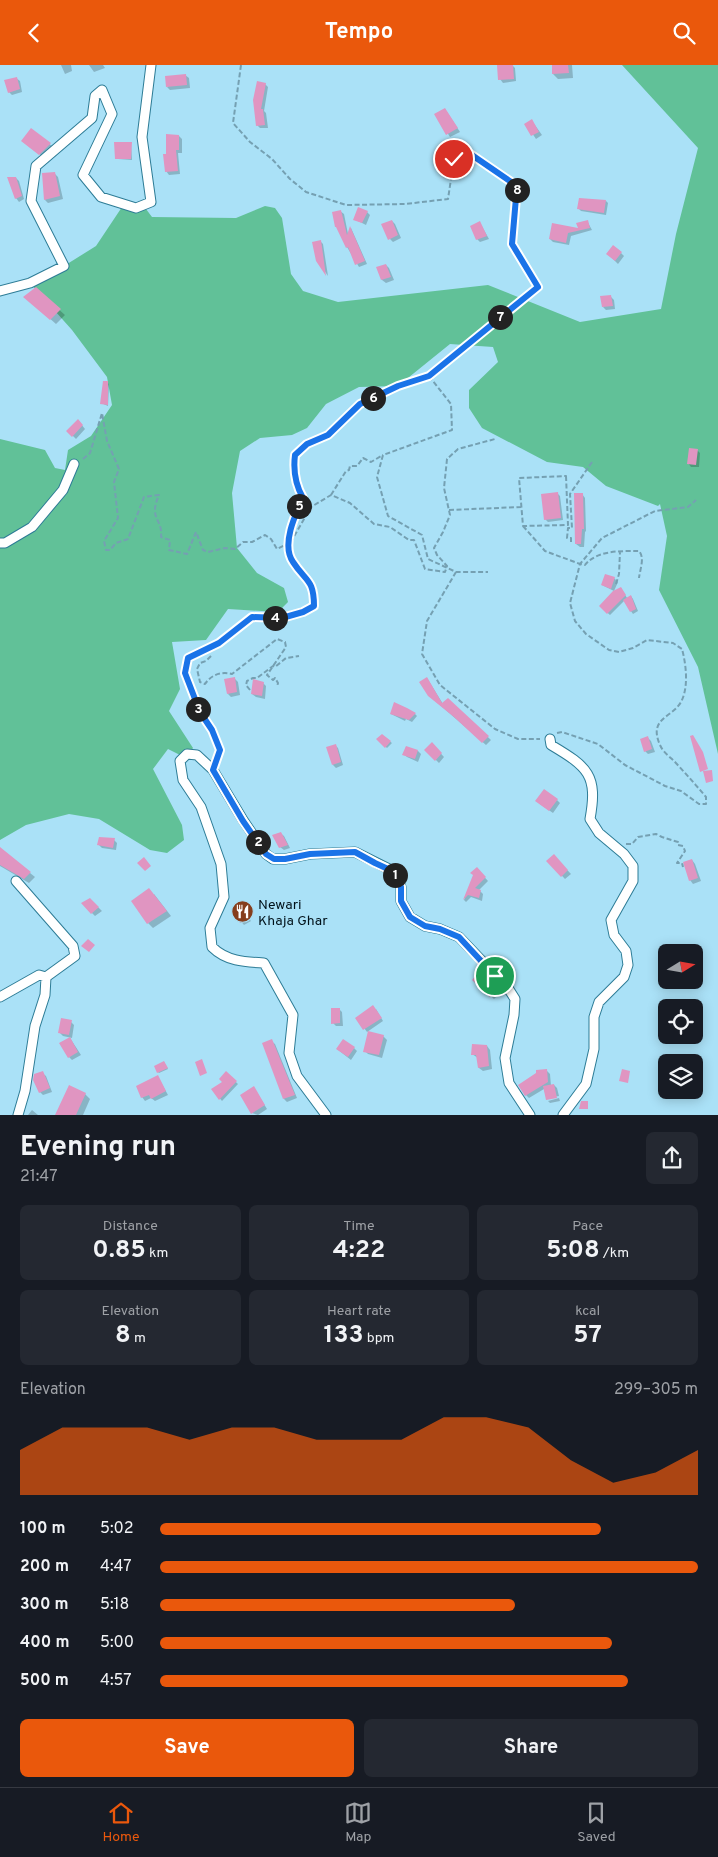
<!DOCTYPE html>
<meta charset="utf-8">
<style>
:root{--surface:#171b24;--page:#242831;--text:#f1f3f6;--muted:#9ea1a6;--line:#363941;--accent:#ea580c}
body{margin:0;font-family:Overpass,sans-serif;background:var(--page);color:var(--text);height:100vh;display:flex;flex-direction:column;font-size:19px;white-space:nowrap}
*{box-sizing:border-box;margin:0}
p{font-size:16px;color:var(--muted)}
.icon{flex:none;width:28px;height:28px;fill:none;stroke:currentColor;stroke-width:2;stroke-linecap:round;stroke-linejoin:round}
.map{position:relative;height:1050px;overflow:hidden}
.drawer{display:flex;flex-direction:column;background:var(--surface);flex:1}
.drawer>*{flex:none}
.needle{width:32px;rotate:79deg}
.fabs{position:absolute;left:658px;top:879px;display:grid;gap:10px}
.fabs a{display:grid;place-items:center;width:45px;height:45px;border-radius:8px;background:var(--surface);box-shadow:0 2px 12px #0003;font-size:25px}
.pin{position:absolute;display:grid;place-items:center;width:42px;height:42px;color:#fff;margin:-21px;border:2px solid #fff;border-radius:50%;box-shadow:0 1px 5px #0007}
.km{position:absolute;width:25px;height:25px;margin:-12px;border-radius:50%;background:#222;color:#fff;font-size:14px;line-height:25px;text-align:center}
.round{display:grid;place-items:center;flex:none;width:52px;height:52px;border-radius:8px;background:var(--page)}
.overview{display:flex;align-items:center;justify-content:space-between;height:85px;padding:0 20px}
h1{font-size:28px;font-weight:700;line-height:38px}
.stats{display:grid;grid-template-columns:repeat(3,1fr);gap:8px;height:85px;padding:5px 20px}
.stats div{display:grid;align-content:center;border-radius:8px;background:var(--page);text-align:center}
.stats b{font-size:25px;font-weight:700}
.stats small{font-size:14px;font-weight:400}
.stats p{font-size:14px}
.chart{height:140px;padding:10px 20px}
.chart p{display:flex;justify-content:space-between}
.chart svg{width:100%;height:90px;margin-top:5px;fill:var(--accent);opacity:.7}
.action{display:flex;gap:10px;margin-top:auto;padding:10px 20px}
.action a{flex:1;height:58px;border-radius:8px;background:var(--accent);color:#fff;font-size:20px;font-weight:700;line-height:58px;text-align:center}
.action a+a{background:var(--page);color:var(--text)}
ul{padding:0 20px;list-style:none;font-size:16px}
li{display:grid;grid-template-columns:80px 60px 1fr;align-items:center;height:38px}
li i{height:12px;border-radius:6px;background:var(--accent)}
header{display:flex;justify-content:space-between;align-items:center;height:65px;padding:0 20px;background:var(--accent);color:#fff;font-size:22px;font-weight:700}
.menu{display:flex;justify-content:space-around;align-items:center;height:70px;border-top:1px solid var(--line);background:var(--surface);font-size:14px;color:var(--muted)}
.menu a{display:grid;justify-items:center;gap:2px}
.menu .current{color:var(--accent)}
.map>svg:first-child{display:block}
</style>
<header><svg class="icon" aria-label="back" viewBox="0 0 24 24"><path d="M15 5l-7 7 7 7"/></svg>Tempo<svg class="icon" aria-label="search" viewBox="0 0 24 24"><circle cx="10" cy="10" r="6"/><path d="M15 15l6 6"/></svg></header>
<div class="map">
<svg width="718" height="1050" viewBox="0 0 718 1050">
<rect width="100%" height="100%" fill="#aae1f7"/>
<path fill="#61c198" d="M622,0H718V689L698,602L659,525L667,471L660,439L658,441L606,421L583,402L547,397L482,363L469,343V325L498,297L493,282L450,279L398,321L359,322L326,339L307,363L292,370L260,373L240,386L232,428L237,483L257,508L284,523L288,537L278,547L228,544L206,575L172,577L180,624L169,646L193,683L186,693L168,684L153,704L182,760L184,775L167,788L150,785L99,754L69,749L26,760L0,775V374L45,385L55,403L65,405L68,385L91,371L112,340L107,312L72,265L30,218L64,201L96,181L124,139L143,140L152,152L236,153L265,141L275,143L282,153L291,209L303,226L338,237L488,220L580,257L661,244L676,169L698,83Z"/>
<path fill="#0003" d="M61,0H71L72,6L65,9Z
M89,0H103L105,3L94,7Z
M512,0L515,3L516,16L503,18L500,14Z
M553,0H572L573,13L558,14L553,9Z
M185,10L189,13L190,23L170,25L167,22Z
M16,13L20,16L22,27L12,30L9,27Z
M265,19L268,22L264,46L266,48L268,63H260L257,60Z
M445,44L460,67L450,72L436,50Z
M532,56L542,70L536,74L526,59Z
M31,65L52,81L42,91L25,78Z
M179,71L182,74V88H178L180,109L169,110L166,106L167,90Z
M131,79L132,95L118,94L116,93Z
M55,109L58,112L63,134L48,138L45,135Z
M16,113L19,116L24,134L19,137L16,133Z
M606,136L608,138L606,150L581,146L579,144Z
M340,146L344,149L348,169L351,163L367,199L359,202L347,182Z
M367,147L370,150L366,160L354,154Z
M392,156L395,159L401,173L393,177L390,174Z
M587,156L592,165L571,171L569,180L553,177L550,174L553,159L579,165Z
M480,158L489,174L480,177L477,174Z
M321,177L323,179L328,211L317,195Z
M621,188L624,191L618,199L611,192Z
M386,200L389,203L394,215L386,218L382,215L378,203Z
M36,224L65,250L56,259L30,236Z
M611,232L614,235L615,244L606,245L603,242Z
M107,317L109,319L108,341L101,338Z
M81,359L85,364L76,374L68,366Z
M697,385L700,388L699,402H691L688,398Z
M557,428L560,431L563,455L548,457L545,454Z
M582,429L585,433L586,466L585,467L584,482H580L576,479Z
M614,513L618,517L614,526L602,520Z
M621,523L627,533L631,531L633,534L638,546L633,549L624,536L610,550L600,541Z
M234,613L238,617L240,630L231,632L228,629Z
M427,613L443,639L448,634L491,675L486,680L433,634Z
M263,618L266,621L265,634L256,632L252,629Z
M391,649H415L417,651L412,657L406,654L405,656Z
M382,671L392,678L387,683L378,674Z
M648,673L651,676L655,687L648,689L645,686Z
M432,679L444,692L439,698L426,685Z
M335,680L338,683L343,700L336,703L333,700Z
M406,682L418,686L421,689L418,697L407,692L404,689Z
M557,735L560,738L553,748L540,739Z
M280,768L284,771L290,783L284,785L280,782Z
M114,775L117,778L116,785L102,783L99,780Z
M0,786L30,808L35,812L29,818L0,801Z
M554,791L571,809L565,814L548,796Z
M692,795L695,799L701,816L693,819L690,815Z
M477,804L488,816L479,825L483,829L482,836L471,832L466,837L464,835Z
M154,829L171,851L153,863L148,858Z
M90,834L102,846L95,851L83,839Z
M243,847L251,856L244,860L234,848Z
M479,909L499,929L494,934L474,915Z
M339,944L342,947L343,961H336L333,958Z
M376,944L383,956L367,967L357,953Z
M71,957L74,960L72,973L63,971L60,968Z
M383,971L387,975L382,993L368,989L365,986Z
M70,973L81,990L72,995L69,992Z
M271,976L275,979L297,1033L287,1037L284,1034Z
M487,981L490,985L492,1004L483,1006L479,1003L478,993L472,989Z
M354,983L357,986L351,995L337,984Z
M164,997L168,1004L159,1008L158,1007Z
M546,1005L550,1009L551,1021L554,1020L557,1023L559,1031L547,1033V1035L544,1024L529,1033L526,1030Z
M42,1008L46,1011L52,1027L43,1030L40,1027Z
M226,1008L238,1019L222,1036L213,1025L223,1017Z
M158,1012L168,1030L155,1036L151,1033L145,1036L142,1032Z
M254,1023L267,1044L258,1050L252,1048Z
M85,1029L90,1034L83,1050H60Z
M559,1033L560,1036L550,1038L548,1036Z
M32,1045L38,1050H28Z"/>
<path fill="#e095c1" d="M497,0H513L514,14L498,15Z
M552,0H568L569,8L552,9Z
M186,9L187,20L166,22L165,11Z
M17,12L20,24L8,28L4,15Z
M257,16L266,18L261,44H263L265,60L256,61L253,35Z
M445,43L458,63L446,70L434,49Z
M532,54L539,67L531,71L524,59Z
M31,63L51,78L39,90L21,76Z
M166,69L179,70V85H176L178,106L165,107L163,89H166Z
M114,77H132L131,94H115Z
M55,107L60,131L44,135L42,108Z
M7,112H16L22,131L15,134Z
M579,133L606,135L604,148L577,144Z
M358,142L368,146L362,158L353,155Z
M341,145L347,170L350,161L365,196L355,200L348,182L346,183L336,162H335L332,147Z
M392,155L398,170L388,175L381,159Z
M588,155L590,163L568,168L566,178L549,174L552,158L578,163L576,158Z
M480,156L487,171L476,175L470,161Z
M321,175L326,211L316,196L312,177Z
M613,180L622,187L615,196L606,189Z
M386,199L391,212L381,215L376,202Z
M36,222L61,244L50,255L23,232Z
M611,230L613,241L602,242L600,231Z
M103,316H108V340L100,339Z
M78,354L83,360L72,372L66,366Z
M689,383L698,384L696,400L687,399Z
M558,427L561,453L544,455L541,429Z
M574,428H583L584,464H582L581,479H575Z
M605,509L615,512L611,524L601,520Z
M621,522L626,530L607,549L599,541L613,526Z
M631,530L636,544L630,547L623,535Z
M235,612L237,627L227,629L224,614Z
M427,612L442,638L448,633L489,671L482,678L454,652L428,631L419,617Z
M253,614L264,617L262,631L251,629Z
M394,637L407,643L416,648L409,655L390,649Z
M382,669L391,676L385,683L376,674Z
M693,670L703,687L708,704L700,707L690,671Z
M648,671L652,684L644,687L640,674Z
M432,677L442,688L435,696L424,685Z
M336,679L341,697L332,700L326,682Z
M406,681L418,685L415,694L402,690Z
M712,705L713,716L706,718L703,706Z
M544,724L558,734L549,746L535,736Z
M281,767L288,780L279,783L272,770Z
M99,772L115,773L113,783L97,780Z
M0,782L31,807L24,814L0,800Z
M554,789L568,805L561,812L546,796Z
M144,792L151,801L145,806L137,798Z
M692,794L698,813L689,816L683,797Z
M477,802L486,812L475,823L481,825L479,833L468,830L463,835L473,810L470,808Z
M149,823L167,846L147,859L131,836Z
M90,833L99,842L91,849L81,838Z
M240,842L248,852L240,858L233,847Z
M88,874L95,880L89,887L81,881Z
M479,907L497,925L490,932L472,915Z
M373,940L382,953L363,965L355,953Z
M331,943H340V958L331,959Z
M61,953L72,955L69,970L58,968Z
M368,966L384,970L379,990L363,987Z
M70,972L78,987L68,993L59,978Z
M272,974L295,1030L283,1034L262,978Z
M343,974L355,982L348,992L336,984Z
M472,979L487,980L489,1001L478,1003L476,990H471Z
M202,994L207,1008L200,1011L195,997Z
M164,996L168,1003L157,1008L154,1001Z
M547,1004L548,1017L525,1031L518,1020L536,1008V1005Z
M622,1004L630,1006L628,1018L619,1016Z
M43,1006L50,1023L39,1028L33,1015L34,1009Z
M226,1006L237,1016L219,1035L211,1024L222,1017L219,1014Z
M158,1010L166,1026L151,1034L149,1030L141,1033L136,1021Z
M554,1019L557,1033L546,1035L543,1021Z
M69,1020L86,1028L76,1050H55Z
M254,1021L265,1040L251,1049L240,1030Z
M581,1036H588V1044H579Z"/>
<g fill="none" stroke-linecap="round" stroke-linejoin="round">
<defs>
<path id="minor" d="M0,226L30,218L64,201L31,136L36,101L92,53L95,31L102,25L112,49L83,110L101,132L136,143L151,137L142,72L151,0
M0,478H5L32,462L63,425L74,399
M550,674L551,680C588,702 598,710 590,754L599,768L624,789L633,801V816L611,855L614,870L626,886L628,900L624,912L599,937L594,952V984L586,1019L563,1050
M16,816L73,881L75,891L46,912
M0,932L39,910L46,912L45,930L35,961L25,1026L18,1050
M326,1050L297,1011L289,988L293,950L264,898C244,897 226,896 212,882L210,863L224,832L221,799L201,742L183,715L180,696L187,689L197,690L213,705L243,755L266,789L273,794H285L310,789L355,787L389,804L396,810L401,822V836L410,852L425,861L440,864L459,872L508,923L515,934L514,950L505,993L509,1018L530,1050"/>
</defs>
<use href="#minor" stroke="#2d7c96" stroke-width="11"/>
<path stroke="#75a0b2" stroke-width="2" stroke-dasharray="5 2.5" stroke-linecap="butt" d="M241,0L233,58L250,77L272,94L290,114L306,127L346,140L405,139L448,134L454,94L466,86L517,121
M429,311L451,339L452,365L383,390L377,412L388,451L422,470L428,494L456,507H488
M83,394L90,388L102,348L107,376L119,404L114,417L118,453L104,476L106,485H110L116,478L128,474L144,432L159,430C148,455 163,453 161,472L170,475L169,485L187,489L196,467L203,485L208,487L225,483L235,484L243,477H252L265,470L271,474L277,484L287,479
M566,411L568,460L523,461L519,413Z
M331,430L346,406L349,405L350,401H357L363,393L371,397L383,390
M449,445L521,442
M523,461L545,486L580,499L585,500C597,485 621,486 639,486C645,493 640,504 639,513
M289,475H292L311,442L331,430L350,438L374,459L390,462L409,475H414L425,504L445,507L447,501L437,490L434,483L443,467L450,450L444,423L447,394L458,384L495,374
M571,477V473H567L568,463H572L570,429L592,397
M456,507L427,556L422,589L440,620L495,664L518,674H540
M616,519L619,509L620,487
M211,591L206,596L200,598L197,604L200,617L205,619C211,610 221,606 232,609L277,574L285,577L286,582L267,610L273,615L275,613L278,618L277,622
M250,625L246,620L247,616L253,613H257L273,601L275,602L286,593L299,591
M557,668L562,667L598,679L625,700L665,721L681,726L699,739H706V732C696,720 686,709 675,697C670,692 663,687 660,680C648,653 672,653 681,637C689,622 686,599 682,584L673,578L647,575L633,583L619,587L609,585L586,569L575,556L570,538L580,499L602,473L655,446L688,442L696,435
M216,695L220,685L212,665L200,647L185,608L189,593L219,578L252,552L282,553L303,547L314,541C314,514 306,517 293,497C281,480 295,449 303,433C295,419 293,406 295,390L307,379L327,370L360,339L398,321L429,311L537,222L512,179L518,113
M626,779H632L638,772L656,769L662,772L678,777V780L683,781L685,786L677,798H682L683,802"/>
<use href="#minor" stroke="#fff" stroke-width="9"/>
</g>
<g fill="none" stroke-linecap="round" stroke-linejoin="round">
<defs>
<path id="route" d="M454,94L466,86L517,121L512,179L538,222L429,311L398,321L360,339L328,370L307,379L295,390C293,406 295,419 303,433C295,450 281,480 293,497C306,517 314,514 314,541L303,547L282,553L252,552L219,578L188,593L185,608L200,647L212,665L220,685L213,705L243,756L266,789L274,794H285L310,789L355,787L375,798L388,804L396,810L401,822V836L410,852L425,861L440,864L459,872L495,911"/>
</defs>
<use href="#route" stroke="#fff" stroke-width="10"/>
<use href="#route" stroke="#1a73e8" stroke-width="6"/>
</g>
<defs>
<symbol id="restaurant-disc" viewBox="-11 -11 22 22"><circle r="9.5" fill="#853e1d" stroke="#aae1f7"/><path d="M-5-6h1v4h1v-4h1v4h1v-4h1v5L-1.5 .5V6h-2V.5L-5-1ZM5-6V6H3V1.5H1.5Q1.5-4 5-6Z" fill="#fff"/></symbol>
</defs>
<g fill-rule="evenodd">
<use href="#restaurant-disc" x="230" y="834" width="25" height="25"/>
</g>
<g text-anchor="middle" stroke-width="4.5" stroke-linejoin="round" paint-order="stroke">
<g font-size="14" fill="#001119" stroke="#aae1f7" text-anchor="start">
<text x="258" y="844">Newari<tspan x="258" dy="16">Khaja Ghar</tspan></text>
</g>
</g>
</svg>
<div class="fabs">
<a><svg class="needle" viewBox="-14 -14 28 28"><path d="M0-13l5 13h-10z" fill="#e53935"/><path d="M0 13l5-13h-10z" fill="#9ea1a6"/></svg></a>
<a><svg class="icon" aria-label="locate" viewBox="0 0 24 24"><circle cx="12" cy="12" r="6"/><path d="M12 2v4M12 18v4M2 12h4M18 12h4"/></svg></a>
<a><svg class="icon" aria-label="layers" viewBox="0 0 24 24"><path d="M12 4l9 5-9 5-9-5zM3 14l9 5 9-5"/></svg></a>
</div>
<div class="pin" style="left:495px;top:911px;background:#1e9e55"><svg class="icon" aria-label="arrive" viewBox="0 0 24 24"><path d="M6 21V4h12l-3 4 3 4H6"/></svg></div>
<div class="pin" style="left:454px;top:94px;background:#d93025"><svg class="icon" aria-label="check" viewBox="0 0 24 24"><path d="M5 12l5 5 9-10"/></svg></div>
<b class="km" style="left:395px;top:810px">1</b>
<b class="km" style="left:258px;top:777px">2</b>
<b class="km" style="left:198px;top:644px">3</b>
<b class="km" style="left:275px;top:553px">4</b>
<b class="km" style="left:299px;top:441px">5</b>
<b class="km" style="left:373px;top:333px">6</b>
<b class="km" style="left:500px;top:252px">7</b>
<b class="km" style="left:517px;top:125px">8</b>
</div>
<section class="drawer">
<div class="overview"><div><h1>Evening run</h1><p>21:47</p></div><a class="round"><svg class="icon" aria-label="share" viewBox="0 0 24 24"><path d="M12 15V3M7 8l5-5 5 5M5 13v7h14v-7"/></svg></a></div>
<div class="stats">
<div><p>Distance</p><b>0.85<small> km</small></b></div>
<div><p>Time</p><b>4:22</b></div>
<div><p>Pace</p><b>5:08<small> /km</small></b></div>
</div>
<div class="stats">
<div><p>Elevation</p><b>8<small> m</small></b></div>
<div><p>Heart rate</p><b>133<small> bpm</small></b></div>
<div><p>kcal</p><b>57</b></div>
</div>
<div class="chart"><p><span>Elevation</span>299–305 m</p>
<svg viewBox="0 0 160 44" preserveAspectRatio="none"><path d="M0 44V22L10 11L20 11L30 11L40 17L50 11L60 11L70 17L80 17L90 17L100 6L110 6L120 11L130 27L140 38L150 33L160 22V44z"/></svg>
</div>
<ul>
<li><b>100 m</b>5:02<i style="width:82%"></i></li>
<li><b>200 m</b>4:47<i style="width:100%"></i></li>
<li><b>300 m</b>5:18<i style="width:66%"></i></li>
<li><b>400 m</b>5:00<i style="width:84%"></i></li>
<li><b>500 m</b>4:57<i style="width:87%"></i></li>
</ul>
<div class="action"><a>Save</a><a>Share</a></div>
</section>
<nav class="menu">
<a class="current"><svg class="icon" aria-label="home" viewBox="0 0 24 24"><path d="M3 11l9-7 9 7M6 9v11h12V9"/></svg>Home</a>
<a><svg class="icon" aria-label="map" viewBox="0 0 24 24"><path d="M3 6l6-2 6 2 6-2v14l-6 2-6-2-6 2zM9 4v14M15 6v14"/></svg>Map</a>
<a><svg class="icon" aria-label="saved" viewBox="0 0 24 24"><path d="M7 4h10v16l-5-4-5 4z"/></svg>Saved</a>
</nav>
